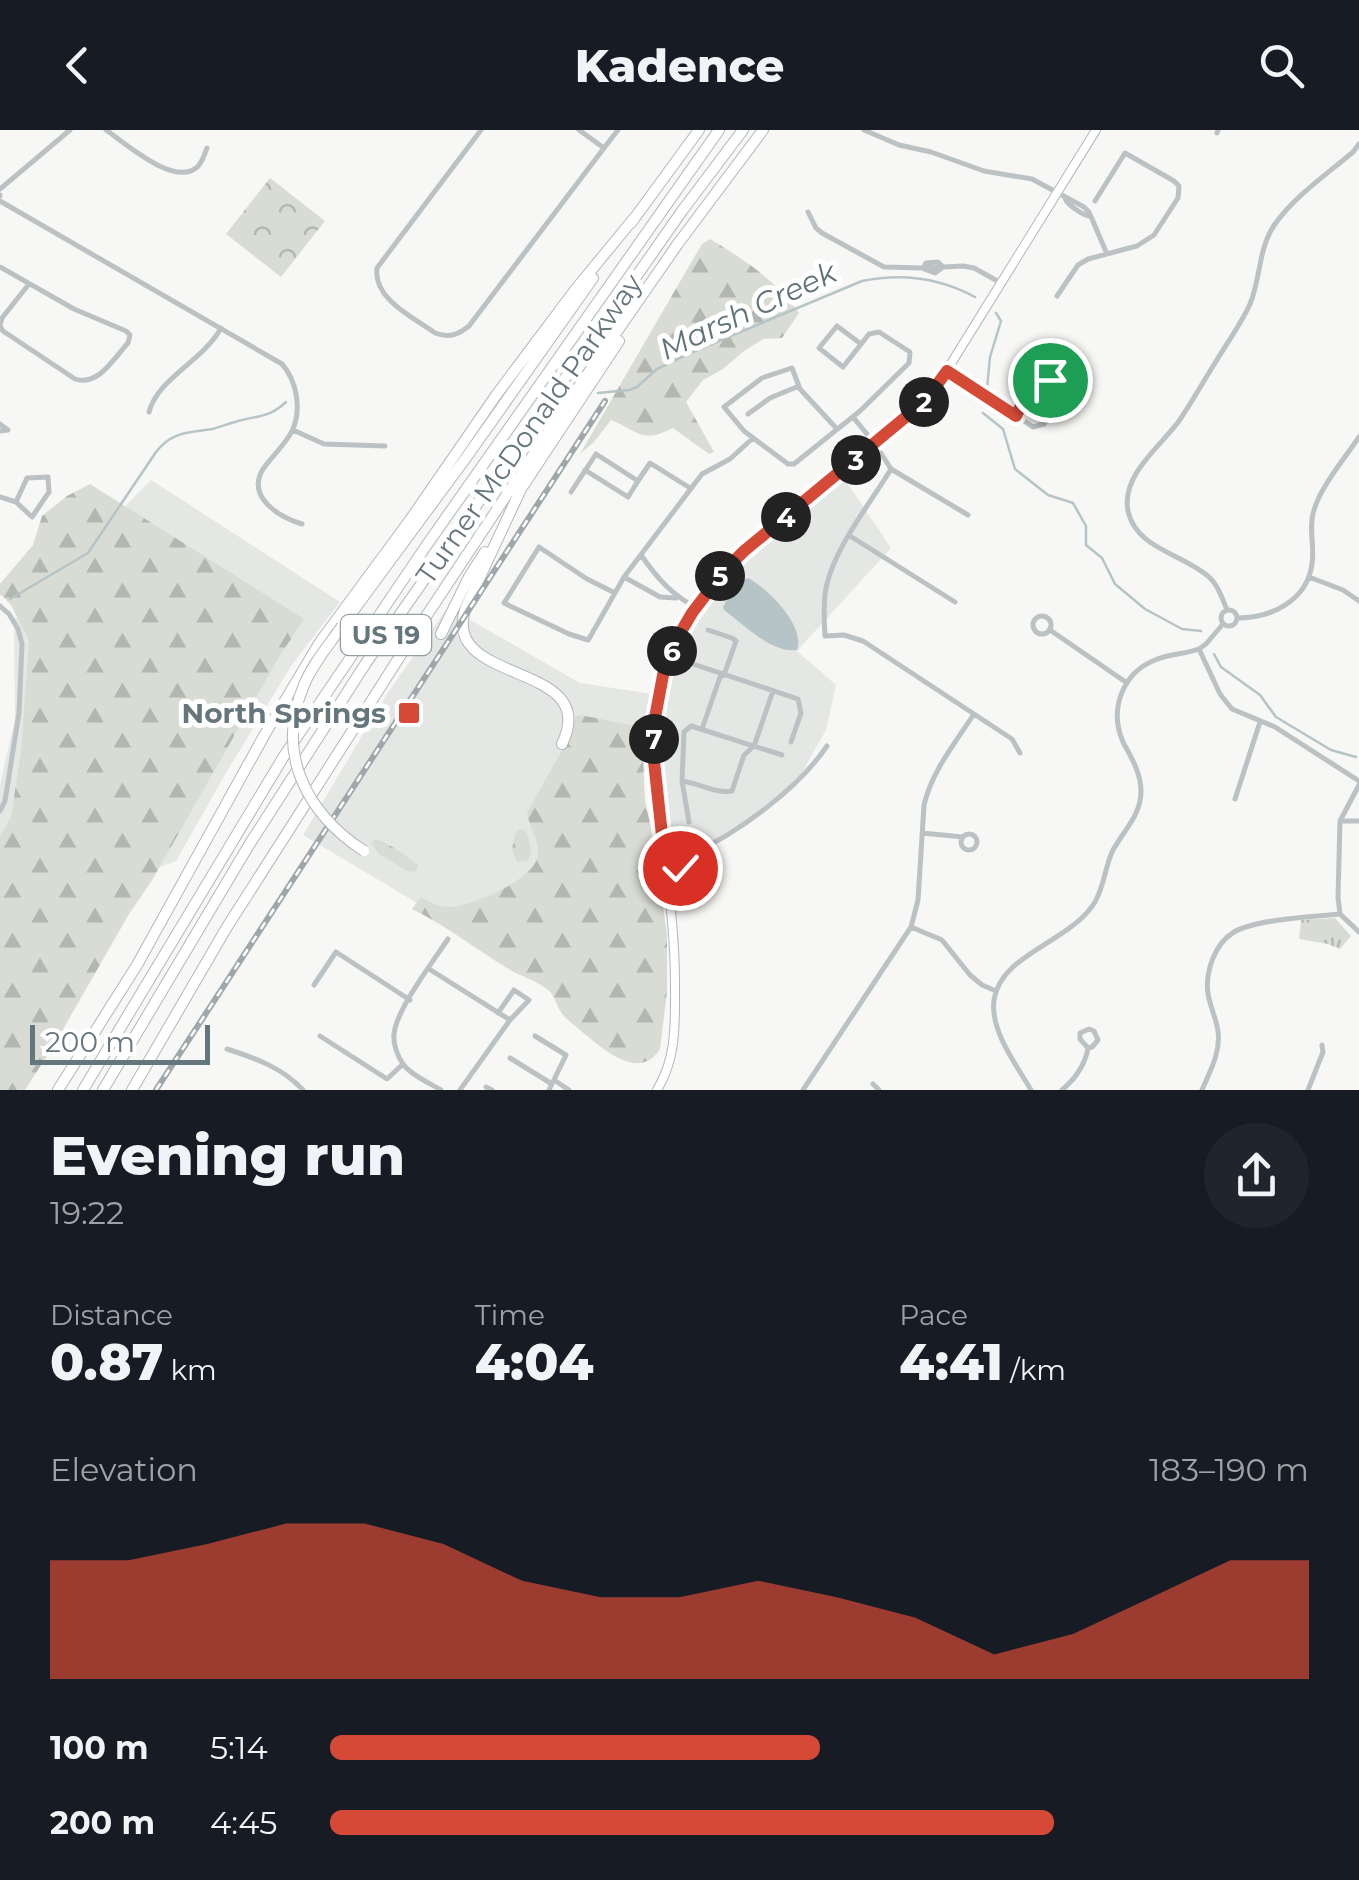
<!DOCTYPE html>
<meta charset="utf-8">
<style>
:root{--surface:#171b24;--page:#20242c;--text:#f1f3f6;--muted:#9ea1a6;--accent:#d54a37}
body{margin:0;font-family:Montserrat,sans-serif;background:var(--page);color:var(--text);height:100vh;display:flex;flex-direction:column;font-size:38px;white-space:nowrap}
*{box-sizing:border-box;margin:0}
p{font-size:32px;color:var(--muted)}
.icon{flex:none;width:55px;height:55px;fill:none;stroke:currentColor;stroke-width:2;stroke-linecap:round;stroke-linejoin:round}
.map{position:relative;height:960px;overflow:hidden}
.sheet{display:flex;flex-direction:column;background:var(--surface);flex:1}
.sheet>*{flex:none}
.scale{position:absolute;left:30px;bottom:25px;width:180px;box-sizing:border-box;padding-left:10px;border:5px solid #65767d;border-top:0;font-size:28px;line-height:35px;white-space:nowrap;color:#65767d;-webkit-text-stroke:8px #fff;paint-order:stroke}
.pin{position:absolute;display:grid;place-items:center;width:85px;height:85px;color:#fff;margin:-42px;border:5px solid #fff;border-radius:50%;box-shadow:0 2px 10px #0007}
.km{position:absolute;width:50px;height:50px;margin:-25px;border-radius:50%;background:#222;color:#fff;font-size:28px;line-height:50px;text-align:center}
.round{display:grid;place-items:center;flex:none;width:105px;height:105px;border-radius:52px;background:var(--page)}
.overview{display:flex;align-items:center;justify-content:space-between;height:170px;padding:0 50px}
h1{font-size:55px;font-weight:800;line-height:75px}
.metrics{display:grid;grid-template-columns:repeat(3,1fr);gap:15px;height:170px;padding:10px 50px}
.metrics div{display:grid;align-content:center}
.metrics b{font-size:50px;font-weight:800}
.metrics small{font-size:28px;font-weight:400}
.metrics p{font-size:28px}
.chart{height:280px;padding:20px 50px}
.chart p{display:flex;justify-content:space-between}
.chart svg{width:100%;height:180px;margin-top:10px;fill:var(--accent);opacity:.7}
ul{padding:0 50px;list-style:none;font-size:32px}
li{display:grid;grid-template-columns:160px 120px 1fr;align-items:center;height:75px}
li i{height:25px;border-radius:12px;background:var(--accent)}
header{display:flex;justify-content:space-between;align-items:center;height:130px;padding:0 50px;background:var(--surface);font-size:45px;font-weight:800}
.map>svg:first-child{display:block}
</style>
<header><svg class="icon" aria-label="back" viewBox="0 0 24 24"><path d="M15 5l-7 7 7 7"/></svg>Kadence<svg class="icon" aria-label="search" viewBox="0 0 24 24"><circle cx="10" cy="10" r="6"/><path d="M15 15l6 6"/></svg></header>
<div class="map">
<svg width="1359" height="960" viewBox="0 0 1359 960">
<defs>
<pattern id="grass-tufts" width="24" height="20" patternUnits="userSpaceOnUse" patternTransform="scale(2.5)"><rect width="24" height="20" fill="#d8dcd4"/><path d="M3 7l-1-3M5 7V3M7 7l1-3M15 17l-1-3M17 17v-4M19 17l1-3" fill="none" stroke="#b3b7b1"/></pattern>
<pattern id="forest-firs" width="22" height="20" patternUnits="userSpaceOnUse" patternTransform="scale(2.5)"><rect width="22" height="20" fill="#d8dcd4"/><path d="M5 1l3.5 6h-7zM16 11l3.5 6h-7z" fill="#b3b7b1"/></pattern>
<pattern id="park-crowns" width="20" height="18" patternUnits="userSpaceOnUse" patternTransform="scale(2.5)"><rect width="20" height="18" fill="#d8dcd4"/><path d="M2 6a3 3 0 1 1 6 0M12 15a3 3 0 1 1 6 0" fill="none" stroke="#b3b7b1"/></pattern>
</defs>
<rect width="100%" height="100%" fill="#f7f7f5"/>
<path fill="#e5e7e5" d="M838,339L891,418L797,521L836,555L826,600L799,648L764,681L716,711L670,732L655,627L506,826L303,705L387,564L448,477L580,553L665,566L682,499L717,450L761,404Z
M151,350L340,472L291,536L223,648L176,731L151,740L0,743V655L15,589L14,490Z"/>
<path fill="url(#grass-tufts)" d="M1335,788L1351,806L1340,819L1328,814L1299,809L1301,790Z"/>
<path fill="url(#forest-firs)" d="M710,109C746,131 773,148 799,183L782,208L763,209L744,221L723,239L703,250L686,272L714,322L709,324L673,298C642,314 640,302 611,290L594,312L580,324L692,131L702,114Z
M90,354L304,489L279,527L151,752L129,784L54,915L25,960H0V706L11,687L21,622L29,511L11,475L0,464V454L33,415L42,386L67,366Z
M580,585L631,595L637,599L642,611L645,671L654,711L667,805V862L660,919C639,953 601,917 581,901C576,896 568,891 563,885C556,877 556,866 547,859C536,851 524,847 512,841C478,821 447,796 412,779L421,767C430,772 439,777 450,777C473,775 529,752 537,729C542,714 529,698 527,683L567,611L573,588Z
M521,699L526,701C530,711 534,722 527,731L517,732L512,719L516,702Z
M375,709C387,711 407,727 418,735L416,741L409,742L379,724L371,713Z"/>
<path fill="url(#park-crowns)" d="M270,48L325,91L281,147L226,104Z"/>
<path fill="#b7c4c7" d="M748,448C769,459 806,497 797,520C770,523 745,495 724,480L723,477C729,467 736,451 748,448Z"/>
<g fill="none" stroke-linecap="round" stroke-linejoin="round">
<path stroke="#b7c4c7" stroke-width="2.5" d="M987,258L990,227L1001,191L996,183
M598,263L629,260L637,257L657,239L688,224L862,151C901,143 940,148 975,167
M983,283L1003,299L1015,339L1048,365L1073,373L1086,396V415L1102,428L1115,454L1145,479L1182,499L1201,501
M10,469L88,423L156,322C172,301 189,303 212,299C221,297 227,294 235,292C256,285 268,289 286,272
M1214,524L1221,537L1260,565L1276,587L1331,620L1356,627"/>
<defs>
<path id="secondary" d="M657,960C676,929 675,897 675,862C676,781 659,702 653,622L656,579L665,540L675,512L703,466L744,421L890,302L934,261L1096,0"/>
<path id="highway" d="M631,93L699,0
M342,496L468,325L593,148
M441,504L469,447L485,422
M562,614C603,530 437,556 466,477L521,359L619,211
M58,960L137,835L265,604L320,512L410,390L497,264L575,160L635,87
M83,960L284,626L426,416L719,0
M103,960L249,715L366,533L682,81L743,0
M132,960L227,797L411,509L573,265L677,115L763,0"/>
</defs>
<use href="#secondary" stroke="#b1b8bb" stroke-width="10"/>
<use href="#highway" stroke="#b2b7b9" stroke-width="12"/>
<path stroke="#bcc2c4" stroke-width="5" d="M106,0C125,13 173,56 196,38C202,34 204,25 207,18
M481,0L377,138C373,169 413,187 435,203C449,208 458,205 469,196L604,18L579,0
M864,0L899,15L931,22L984,41L1032,49L1084,77L1089,82L1107,124
M1217,3L1218,0
M604,18L618,0
M0,59L70,0
M0,65V66
M1065,68C1067,75 1083,85 1089,86
M0,71L282,234C297,251 302,280 292,301C285,315 272,326 263,339C246,367 279,387 302,394
M808,82L816,98L822,103L884,137L923,138L963,136L974,138L1001,153
M0,137L74,179L126,201L130,205L128,213C114,228 98,257 75,249L3,201L0,196L2,188L29,154
M923,138L926,133L938,132L943,137
M924,139L935,143L943,137
M1057,166L1078,135L1088,129L1137,116L1154,105L1178,68L1179,56L1174,51L1125,23L1095,71
M948,241L1017,286
M1039,248L1063,257L1064,267L1044,294L1033,297L1017,286L1032,253Z
M149,282C158,248 203,231 221,198
M748,284L770,268L799,256
M853,287L875,314L891,339L968,385
M0,294L8,300L0,301
M837,299L800,259L792,238L762,248L724,277L744,301L788,334H794L860,281L909,233L910,222L879,202L869,204L843,237L819,218L837,196L861,214
M293,300L324,314L385,316
M891,339C870,374 834,418 826,458C823,474 824,490 825,506L844,505L863,511L1012,609L1020,623
M585,340L628,367L638,351
M571,362L596,324L638,351L650,333L690,358
M0,367L16,372L32,387L49,362L48,347L27,348L16,372
M850,406L955,472
M641,425C657,448 671,464 695,477
M624,447L660,467L676,468
M1309,447L1343,460L1359,471
M615,463L587,449L539,417L504,473L569,504L588,510L590,507L624,447L702,344L730,329L753,308
M0,476L9,484L18,499L22,514L19,583L5,671L0,681
M1221 488a8 8 0 1 1 16 0a8 8 0 1 1-16 0Z
M1227,480C1222,468 1218,455 1209,447C1184,424 1136,419 1128,381C1121,345 1160,317 1179,291C1192,272 1203,252 1215,233C1227,213 1241,194 1250,174C1261,148 1258,118 1275,94C1295,66 1327,44 1353,22L1359,14
M1033 495a9 9 0 1 1 18 0a9 9 0 1 1-18 0Z
M1237,488C1271,488 1307,471 1312,434C1315,416 1308,398 1314,380C1321,356 1345,328 1359,307
M1050,500L1127,553
M1199,519L1220,564L1232,579L1275,597L1359,651
M669,526L798,569L801,583L791,612
M702,599L720,547L724,545L736,511L732,508L708,500
M682,651C699,653 715,664 732,661L744,625L754,616L773,561
M1359,655L1340,691L1338,767L1340,784L1359,802
M1235,669L1260,592
M1340,691H1359
M689,692L682,651L684,602L691,596L782,625
M922,703L963,707
M961 712a8 8 0 1 1 16 0a8 8 0 1 1-16 0Z
M665,709L679,723L692,724C672,743 686,754 673,774
M692,724C739,702 798,659 827,616
M911,797L942,810L970,845L982,855L996,861
M429,839L510,890L460,960
M314,855L336,822L410,870
M498,883L514,860L529,870L511,889
M320,906L387,949L403,934
M535,906L566,925L549,960
M227,919C255,928 283,938 303,960
M510,928L552,954
M554,950L569,960
M873,954L879,960
M486,957L492,960
M441,960C429,953 411,945 403,934C397,926 393,913 394,904C396,880 434,830 448,809
M803,960L911,797L918,770L924,675C932,641 955,613 974,584
M1031,960C1016,934 990,901 994,870C1001,823 1070,813 1095,772C1104,756 1105,738 1112,722C1123,701 1141,686 1141,661C1141,643 1131,627 1123,612C1109,580 1122,543 1155,530C1169,524 1185,524 1199,519L1206,514L1223,494
M1062,960C1075,949 1085,935 1088,918L1092,917L1098,910L1094,901L1089,899L1080,903V909L1088,918
M1202,960C1210,941 1221,922 1218,901C1216,888 1210,876 1208,864C1205,843 1214,814 1234,802C1256,789 1314,787 1340,784
M1308,960L1323,922L1322,915"/>
<use href="#secondary" stroke="#fff" stroke-width="8"/>
<use href="#highway" stroke="#fff" stroke-width="10"/>
<defs>
<path id="rail" d="M156,960L605,271"/>
</defs>
<use href="#rail" stroke="#9fa7aa" stroke-width="6"/>
<use href="#rail" stroke="#fff" stroke-width="2.5" stroke-dasharray="8" stroke-linecap="butt"/>
<defs>
<path id="highway-bridge" d="M342,496C329,515 313,533 304,555C275,623 306,683 364,721"/>
</defs>
<use href="#highway-bridge" stroke="#b2b7b9" stroke-width="12" stroke-linecap="butt"/>
<use href="#highway-bridge" stroke="#fff" stroke-width="10"/>
</g>
<g fill="none" stroke-linecap="round" stroke-linejoin="round">
<defs>
<path id="route" d="M680,738L692,724L674,720L662,705L653,622L654,593L664,540L675,512L692,483L723,442L744,421L925,271L947,241L1016,286L1032,253L1039,248L1050,250"/>
</defs>
<use href="#route" stroke="#fff" stroke-width="20"/>
<use href="#route" stroke="#d54a37" stroke-width="12"/>
</g>
<rect fill="#d54a37" stroke="#fff" stroke-width="4" x="397" y="571" width="24" height="24" rx="5"/>
<g text-anchor="middle" stroke-width="10" stroke-linejoin="round" paint-order="stroke">
<rect fill="#fff" stroke="#939fa4" stroke-width="2.5" x="341" y="485" width="90" height="40" rx="8"/>
<g font-size="25" font-weight="bold" fill="#65767d">
<text x="386" y="514">US 19</text>
</g>
<g font-size="28" fill="#65767d" stroke="#fff">
<text transform="translate(529 299) rotate(-55)" y="10">Turner McDonald Parkway</text>
</g>
<g font-size="28" font-weight="bold" fill="#65767d" stroke="#fff" text-anchor="end">
<text x="386" y="593">North Springs</text>
</g>
<g font-size="30" font-style="italic" fill="#607478" stroke="#fff">
<text transform="translate(748 181) rotate(-25)" y="10">Marsh Creek</text>
</g>
</g>
</svg>
<div class="scale">200 m</div>
<div class="pin" style="left:1050px;top:250px;background:#1e9e55"><svg class="icon" aria-label="arrive" viewBox="0 0 24 24"><path d="M6 21V4h12l-3 4 3 4H6"/></svg></div>
<div class="pin" style="left:680px;top:738px;background:#d93025"><svg class="icon" aria-label="check" viewBox="0 0 24 24"><path d="M5 12l5 5 9-10"/></svg></div>
<b class="km" style="left:924px;top:272px">2</b>
<b class="km" style="left:856px;top:330px">3</b>
<b class="km" style="left:786px;top:387px">4</b>
<b class="km" style="left:720px;top:446px">5</b>
<b class="km" style="left:672px;top:521px">6</b>
<b class="km" style="left:654px;top:609px">7</b>
</div>
<section class="sheet">
<div class="overview"><div><h1>Evening run</h1><p>19:22</p></div><a class="round"><svg class="icon" aria-label="share" viewBox="0 0 24 24"><path d="M12 15V3M7 8l5-5 5 5M5 13v7h14v-7"/></svg></a></div>
<div class="metrics">
<div><p>Distance</p><b>0.87<small> km</small></b></div>
<div><p>Time</p><b>4:04</b></div>
<div><p>Pace</p><b>4:41<small> /km</small></b></div>
</div>
<div class="chart"><p><span>Elevation</span>183–190 m</p>
<svg viewBox="0 0 160 44" preserveAspectRatio="none"><path d="M0 44V15L10 15L20 11L30 6L40 6L50 11L60 20L70 24L80 24L90 20L100 24L110 29L120 38L130 33L140 24L150 15L160 15V44z"/></svg>
</div>
<ul>
<li><b>100 m</b>5:14<i style="width:50%"></i></li>
<li><b>200 m</b>4:45<i style="width:74%"></i></li>
</ul>
</section>
